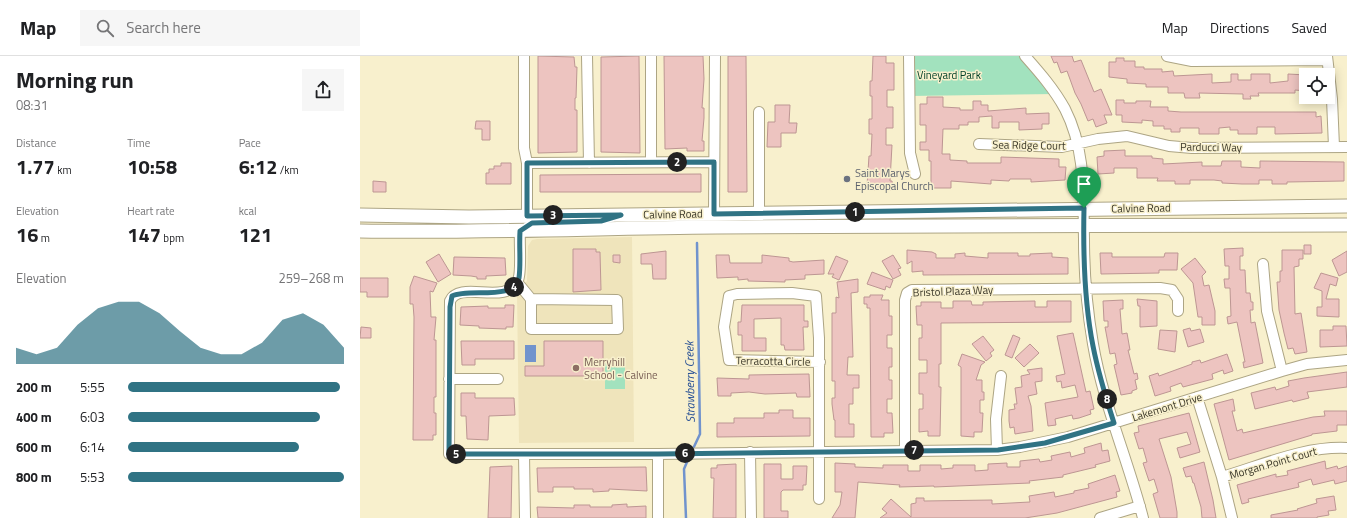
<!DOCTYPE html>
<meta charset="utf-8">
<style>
:root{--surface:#fff;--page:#f6f6f6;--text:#202124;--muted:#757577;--line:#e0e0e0;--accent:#307384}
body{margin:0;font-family:"Titillium Web",sans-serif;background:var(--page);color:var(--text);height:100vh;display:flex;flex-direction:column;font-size:15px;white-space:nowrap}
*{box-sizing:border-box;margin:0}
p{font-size:13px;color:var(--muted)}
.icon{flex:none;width:22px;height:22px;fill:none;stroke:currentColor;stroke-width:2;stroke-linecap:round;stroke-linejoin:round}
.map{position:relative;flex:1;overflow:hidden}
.panel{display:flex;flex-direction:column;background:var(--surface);width:360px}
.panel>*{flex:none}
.tools{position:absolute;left:939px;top:12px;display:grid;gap:8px}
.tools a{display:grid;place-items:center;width:36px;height:36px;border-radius:0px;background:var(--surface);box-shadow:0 2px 10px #0003;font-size:20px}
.pin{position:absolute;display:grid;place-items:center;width:34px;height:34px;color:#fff;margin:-41px -17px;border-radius:50% 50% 50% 0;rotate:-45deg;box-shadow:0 0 4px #0007}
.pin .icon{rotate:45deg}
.km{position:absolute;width:20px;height:20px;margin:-10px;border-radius:50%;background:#222;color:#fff;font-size:11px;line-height:20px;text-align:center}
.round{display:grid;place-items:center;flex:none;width:42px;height:42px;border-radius:0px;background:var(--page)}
.head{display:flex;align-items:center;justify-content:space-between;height:68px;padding:0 16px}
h1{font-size:22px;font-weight:700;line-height:30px}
.metrics{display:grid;grid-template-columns:repeat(3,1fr);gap:6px;height:68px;padding:4px 16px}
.metrics div{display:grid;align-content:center}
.metrics b{font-size:20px;font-weight:700}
.metrics small{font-size:11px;font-weight:400}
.metrics p{font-size:11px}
.chart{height:112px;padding:8px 16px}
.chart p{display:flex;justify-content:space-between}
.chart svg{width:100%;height:72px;margin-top:4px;fill:var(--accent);opacity:.7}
ul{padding:0 16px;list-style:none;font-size:13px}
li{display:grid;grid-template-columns:64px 48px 1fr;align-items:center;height:30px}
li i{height:10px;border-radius:5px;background:var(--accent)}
header{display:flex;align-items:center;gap:24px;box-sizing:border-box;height:56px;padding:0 20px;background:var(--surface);border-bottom:1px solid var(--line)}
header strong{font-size:19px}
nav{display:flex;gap:22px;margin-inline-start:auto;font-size:14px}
.search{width:280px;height:36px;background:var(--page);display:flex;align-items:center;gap:10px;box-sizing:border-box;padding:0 14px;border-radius:0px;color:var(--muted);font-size:15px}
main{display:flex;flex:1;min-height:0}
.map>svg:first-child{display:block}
</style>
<header>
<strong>Map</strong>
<div class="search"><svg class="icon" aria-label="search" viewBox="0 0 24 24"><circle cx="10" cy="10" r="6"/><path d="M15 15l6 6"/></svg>Search here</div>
<nav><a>Map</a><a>Directions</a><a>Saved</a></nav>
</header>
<main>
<section class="panel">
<div class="head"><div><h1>Morning run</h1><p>08:31</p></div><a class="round"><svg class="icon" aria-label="share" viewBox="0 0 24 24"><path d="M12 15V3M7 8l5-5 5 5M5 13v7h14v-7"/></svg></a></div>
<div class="metrics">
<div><p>Distance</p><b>1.77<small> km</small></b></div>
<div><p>Time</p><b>10:58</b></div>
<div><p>Pace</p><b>6:12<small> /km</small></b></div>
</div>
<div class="metrics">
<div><p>Elevation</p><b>16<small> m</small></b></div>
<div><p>Heart rate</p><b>147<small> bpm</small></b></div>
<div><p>kcal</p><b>121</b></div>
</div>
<div class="chart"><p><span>Elevation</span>259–268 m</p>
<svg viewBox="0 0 160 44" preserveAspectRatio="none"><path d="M0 44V34L10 38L20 34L30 20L40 10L50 6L60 6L70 13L80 24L90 34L100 38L110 38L120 31L130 17L140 13L150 20L160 34V44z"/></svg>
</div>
<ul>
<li><b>200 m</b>5:55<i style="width:98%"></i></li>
<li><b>400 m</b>6:03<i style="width:89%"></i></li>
<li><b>600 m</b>6:14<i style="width:79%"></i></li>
<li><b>800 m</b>5:53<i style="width:100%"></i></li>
</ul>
</section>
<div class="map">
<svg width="987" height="462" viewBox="0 0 987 462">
<rect width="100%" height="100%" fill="#f8f0cd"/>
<path fill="#efe4bb" d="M272,181L274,386L159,387L157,236L167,225L168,190L172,184L177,183Z"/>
<path fill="#a2e2be" d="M549,0H665L696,38L549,40Z
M245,307H265V333H245Z"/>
<path fill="#7193cd" d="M165,289H176V306H165Z"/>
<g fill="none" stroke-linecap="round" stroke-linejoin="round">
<path stroke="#7193cd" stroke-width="2.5" d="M332,395L340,378L337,187
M326,462L324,413L330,399"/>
</g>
<path fill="#edc4c0" stroke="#bd9693" d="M178,0L214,1L215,11H217L216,42H215V54H217V96L178,97Z
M279,0L280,97L241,96V1Z
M304,0H343L344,23L342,52H344V62L342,85H344V95H327V92L305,93Z
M368,0H386L387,136H368Z
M513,0H526V7H534V34H527V51H533V72H526V89H532L530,125H532L533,134H511V130H507L509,100H511L512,78H509V63H512V40H510V25H512Z
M691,0H712L714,6L721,4L734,36L741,33L752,59H744L747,67L736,71L733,63L728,65L721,48L715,37L707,15L701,17L697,6L694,7Z
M756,2H764V5H775V11H784V13H802V16L813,15L814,20L852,18V27L871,26V18H878V24H891V18H910V27L928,25V18L946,19V35L935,34V37H898L899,40H890L891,43H883V38L839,37L840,42H825L824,37H808V31H786V28L767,27V23L749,21V6H756Z
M567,41H583V51L600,52V54H613V45H621V49H628V55L666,52V58L689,57V68H682V73L659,74V66H639V72H632V60L619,61V66H608V69H599V73H583L582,98H590V104L607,105V107H641V101L699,103V111H706L705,124L671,126V123H650L649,125L631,124V128L591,125V132H571V105H569V94H560V86H566V69H560V48H567Z
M756,44H764V47H776V45H791L790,51H808V55L821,56H956V61L961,60L962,77L915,78V71H897V78H878V74H870V71L859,72V78H839V72H820V76H811V73H804V70H793V65L782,64V67L762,66V59H756Z
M415,49H430L429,67H437L436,77H421V91H407L408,66H415Z
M116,65H130V84H122V73H115Z
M765,94V100H792V102L803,103V108L842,106V110H861L862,105H881V111L900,112V105L984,106V125L927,126V128H912V124H899V128H882L862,127V125L854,124H830V128H815V125H797L798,122H777V112H754V117L738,118L737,101L744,100V95Z
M141,107H151V128H126V117H129V113H134V110H141Z
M341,118V136H180V119Z
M13,125L26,126V136H13Z
M944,189H951V198H944Z
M883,192V200H880V214H885L886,237H890L891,246H893V254H890L891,267L895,266L903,307L884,312L883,306H885L877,266L868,268L867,261L871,260L870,232H865L864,223H869V210H865L864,193Z
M213,193H236V196H240L241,234L213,236Z
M547,194L572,196L576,198V202H595V198L605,197V200L628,202V197H658V200H670V198L692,197V201L708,202V218L563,219V215L552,216V205L547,208Z
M922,194H943V203H939V210L934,211L935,258L941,257L947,296L935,298L933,292L928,293L924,277L919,254L917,226H920V215H922Z
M306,195V223H293L292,208H281V198Z
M987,195V216L979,220L972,204Z
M740,197H752V201H804L805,197H818L817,214H799V217L741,218Z
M79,198L91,218L78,226L66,206Z
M253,199H260V207L253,206Z
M356,199H369L370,207H402V199L429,202V205L433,206L464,204V218L445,219V223L425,224V226L388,225V223L378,224V221L357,222Z
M533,199L541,212L538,213L541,219L533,223L522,205Z
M476,200L488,205L479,224L472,221L474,218H468Z
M94,201L145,202L146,219L126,220V223H117V221L111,220L93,219Z
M835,202L846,216L842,220L844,230L849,229L855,255V269H842V261H838L833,227L821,213Z
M512,216L533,224L530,232L526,230L525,234L507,228Z
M961,217L978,222L976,230L970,228L966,243H979V261L957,260V251H962V235L954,232Z
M54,220L77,227L73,236L70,235L71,261H76L74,284H76V341H74V357H76V379H73V384H53L54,261L53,248H50V231Z
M0,222H28V241H7V236H0Z
M498,223V236L491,237L493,301H488L487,319H499V332H493V348H489V368H494V381H475V364H474L472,348V342H475V325H472V257H476V241L479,242L477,226Z
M510,239H523L521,244H529V260H532V279H527V292H532V311H529V324H532V343H527V357H532L533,377H524V381H511L510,252H507V248H504V241H510Z
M777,243L797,245V270L780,271V250H778Z
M763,244V253H760L762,278L767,277L770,294H768L774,318L777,317L778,323L775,324L777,333L772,335V337L761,339L754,309L757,308L755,297L750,298L745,271H748V265H744L743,245Z
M593,245H611L612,249H623V246L675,245V251H687V245H711V266L581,267V308H579V331H581L580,380H568V375L559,376V353H563V338H559V317H567V304H559V282H562V269H557L556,250H561V246H581V252H593Z
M145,249H154L153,271H146V273L119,272V270L100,269L101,251L128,250V252H145Z
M382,249H444V265H448V271H443L444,294H425L424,289H421V262L394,263V282H406V295H382V279H378V266H381Z
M973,270H986L987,290L960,291V274H973Z
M1,271L11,272V282H0Z
M830,272L831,275L840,273L844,286L828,291L823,274Z
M800,274L817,275L815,296L798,293Z
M713,277L726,336L730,335L734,353L730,354L731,358L719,362L713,363L712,359L699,362L695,363L696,369L688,370L685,347L718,341L715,329L702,332L701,325L697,326L696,320L705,318L697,280Z
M653,279L660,282L652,302L645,299Z
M623,280L634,294L630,297L632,300L626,305L612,288Z
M101,285H154V303H115V309H102Z
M184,285H243V320H165V310H184Z
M670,288L679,297L664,311L655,302Z
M602,298L625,306L621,309L616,324H622V336H624V344H620V357H623L622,376H614V381L601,380V311L598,309Z
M867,298L873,315L864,318L863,314L852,318L853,323L823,331L821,327L810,331L811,335L795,340L789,320L798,317L799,320L832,308V306L840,304L841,307Z
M682,312V325L675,326L677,338L668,340L671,350L673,375L655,378L654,371L650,372L649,365V354L655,353L654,348H657L655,332L662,331L661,320L670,318L667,314Z
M987,316V331L947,336L949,342L933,346L932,344L895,353L891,337L915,331L916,334L929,330L928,325L944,322Z
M449,318L450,341H437L436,337L405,338L389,336L371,337V340H358L357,322L389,323V319Z
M101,337H115V342H154L155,359L129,360L128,384L107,383L106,360H101Z
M873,343L875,355H872L877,375L882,373L883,377L953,361L965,360L964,355H987V369H977V375L952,378V379L869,404L854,348Z
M419,354H433V362H450V380L357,381V367H374V362H404V357H419Z
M829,357L840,396L820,402L817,392L831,388L827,376L799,383L811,421L817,456V462H800L793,438L798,436L794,423L789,425L783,407L787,406L783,392L779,393L774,377L779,376L778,370Z
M741,387L742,395L748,394L750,405L735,409L736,411L703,419V421L669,425L670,427L574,431V430L539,431L540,429L498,426L495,462H472L480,449L482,436H475V407L495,408V411L523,412V409H548V415H560V409H581V413L593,412V409H615V415L628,414V408L647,407V411H660V405L679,403L680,406L692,404L691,400L710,396L711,401L725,397L724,392Z
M965,405L966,413L977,410L978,413L987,410V425L975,428L974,424L953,429L951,423L938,427L939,431L888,443L889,446L882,448L877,429L916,418V421L928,419L927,415Z
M844,406L853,444L856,462H842L841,451L834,427H833L831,420L826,421L823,412Z
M376,408V462H353L354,422H351V412H357V409Z
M404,408H421V423H433V410H447L446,429H443V434H423L421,436V455H428V462H404Z
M152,410L151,462H128L130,411Z
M286,411L287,435L249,433V435L233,436V433H214V431H193V436H178L177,412Z
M755,419L760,435L756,436L757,441L697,457L665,462H520L527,457L522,453L531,443L551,461V448L556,447V442H564V445L632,444V448L670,446L669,440L694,436L695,441L714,437V435L729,432L728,428Z
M974,440L976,454L968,455L969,459L957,461V462H911V459L938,454L937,453L957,447L956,443Z
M267,448V451L286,450V462H178L177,451L214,452V449H230V451H252V449Z"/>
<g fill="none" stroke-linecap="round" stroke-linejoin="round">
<defs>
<path id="minor" d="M164,0V92L167,107V160
M227,0L229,107
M291,0V106
M549,0L550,97L555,118
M665,0C680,17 694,33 705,53C726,94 723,138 724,183C724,218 727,253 733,288C743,347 768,404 783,462
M807,0L832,5L967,4
M967,0L972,43L974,91
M399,56V157
M619,88L702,91L738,83L767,80L809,90L832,92L987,91
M167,107L354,106
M354,158L355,0
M160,175C159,187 162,216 158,224C147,251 100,223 90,245L89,398H298L637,394L660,391L708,381L922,315L947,308L987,304
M903,208L907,255L922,315
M157,226L171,243V273H258L257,244L171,243
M89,323H138
M837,341L862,421L872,462
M545,394V244L547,237L552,234L800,232L812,234L818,243V255
M637,394L636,363L641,320
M390,396L391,462
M164,398L165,462
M862,421C903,409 944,390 987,392
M459,443V282L456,240L432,237L377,238L369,240L364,271L369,304L460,306
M298,462V398
M740,462L780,450"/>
<path id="major" d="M0,159L109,161L987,150
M0,175C119,177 238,172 357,171C567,169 777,170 987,169"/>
</defs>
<use href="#minor" stroke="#ada584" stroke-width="12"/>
<use href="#major" stroke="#ada584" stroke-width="15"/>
<use href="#minor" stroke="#fff" stroke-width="10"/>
<use href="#major" stroke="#fff" stroke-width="13"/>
</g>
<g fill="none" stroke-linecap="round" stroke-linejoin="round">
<defs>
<path id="route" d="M354,106V158L724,152C723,198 724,245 733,290C738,316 746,342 754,367L685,387L638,394L298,398H89L90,251L92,240C109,232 155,245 159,222C161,207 159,191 160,175L172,167L241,165L261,159L167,160V107Z"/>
</defs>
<use href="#route" stroke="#fff" stroke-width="8"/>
<use href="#route" stroke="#307384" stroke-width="5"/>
</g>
<circle fill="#6b7280" stroke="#f8f0cd" stroke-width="1.5" cx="487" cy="123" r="4"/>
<circle fill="#8d6e63" stroke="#f8f0cd" stroke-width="1.5" cx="216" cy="312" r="4"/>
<g text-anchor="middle" stroke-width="3" stroke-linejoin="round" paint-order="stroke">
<g font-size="11" fill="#004027" stroke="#f8f0cd">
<text x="589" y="23">Vineyard Park</text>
</g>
<g font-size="11" fill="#3a3729" stroke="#f8f0cd">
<text transform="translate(669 89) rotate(1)" y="4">Sea Ridge Court</text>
<text transform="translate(851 91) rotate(1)" y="4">Parducci Way</text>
<text transform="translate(781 152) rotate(-1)" y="4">Calvine Road</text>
<text transform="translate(313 158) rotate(-1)" y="4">Calvine Road</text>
<text transform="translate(593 235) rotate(-2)" y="4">Bristol Plaza Way</text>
<text transform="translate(413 305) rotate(1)" y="4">Terracotta Circle</text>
<text transform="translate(807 351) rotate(-17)" y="4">Lakemont Drive</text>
<text transform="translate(913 407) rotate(-16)" y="4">Morgan Point Court</text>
</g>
<g font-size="11" fill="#5b616d" stroke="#f8f0cd" text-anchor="start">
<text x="495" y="121">Saint Marys<tspan x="495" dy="13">Episcopal Church</tspan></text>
</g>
<g font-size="11" fill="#785e54" stroke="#f8f0cd" text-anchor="start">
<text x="224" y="310">Merryhill<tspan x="224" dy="13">School - Calvine</tspan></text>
</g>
<g font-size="12" font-style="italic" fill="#254e94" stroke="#f8f0cd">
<text transform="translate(330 326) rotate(-91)" y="4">Strawberry Creek</text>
</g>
</g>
</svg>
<div class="tools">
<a><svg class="icon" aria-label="locate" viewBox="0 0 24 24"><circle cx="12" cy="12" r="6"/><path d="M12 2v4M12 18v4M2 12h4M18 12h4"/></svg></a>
</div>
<div class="pin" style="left:724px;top:152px;background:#1e9e55"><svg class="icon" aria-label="arrive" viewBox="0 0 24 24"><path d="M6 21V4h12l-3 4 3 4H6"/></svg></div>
<b class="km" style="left:495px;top:156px">1</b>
<b class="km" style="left:317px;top:106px">2</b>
<b class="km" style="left:193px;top:159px">3</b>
<b class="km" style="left:154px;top:231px">4</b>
<b class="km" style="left:96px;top:398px">5</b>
<b class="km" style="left:325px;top:397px">6</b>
<b class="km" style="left:554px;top:394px">7</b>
<b class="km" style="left:747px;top:343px">8</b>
</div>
</main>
